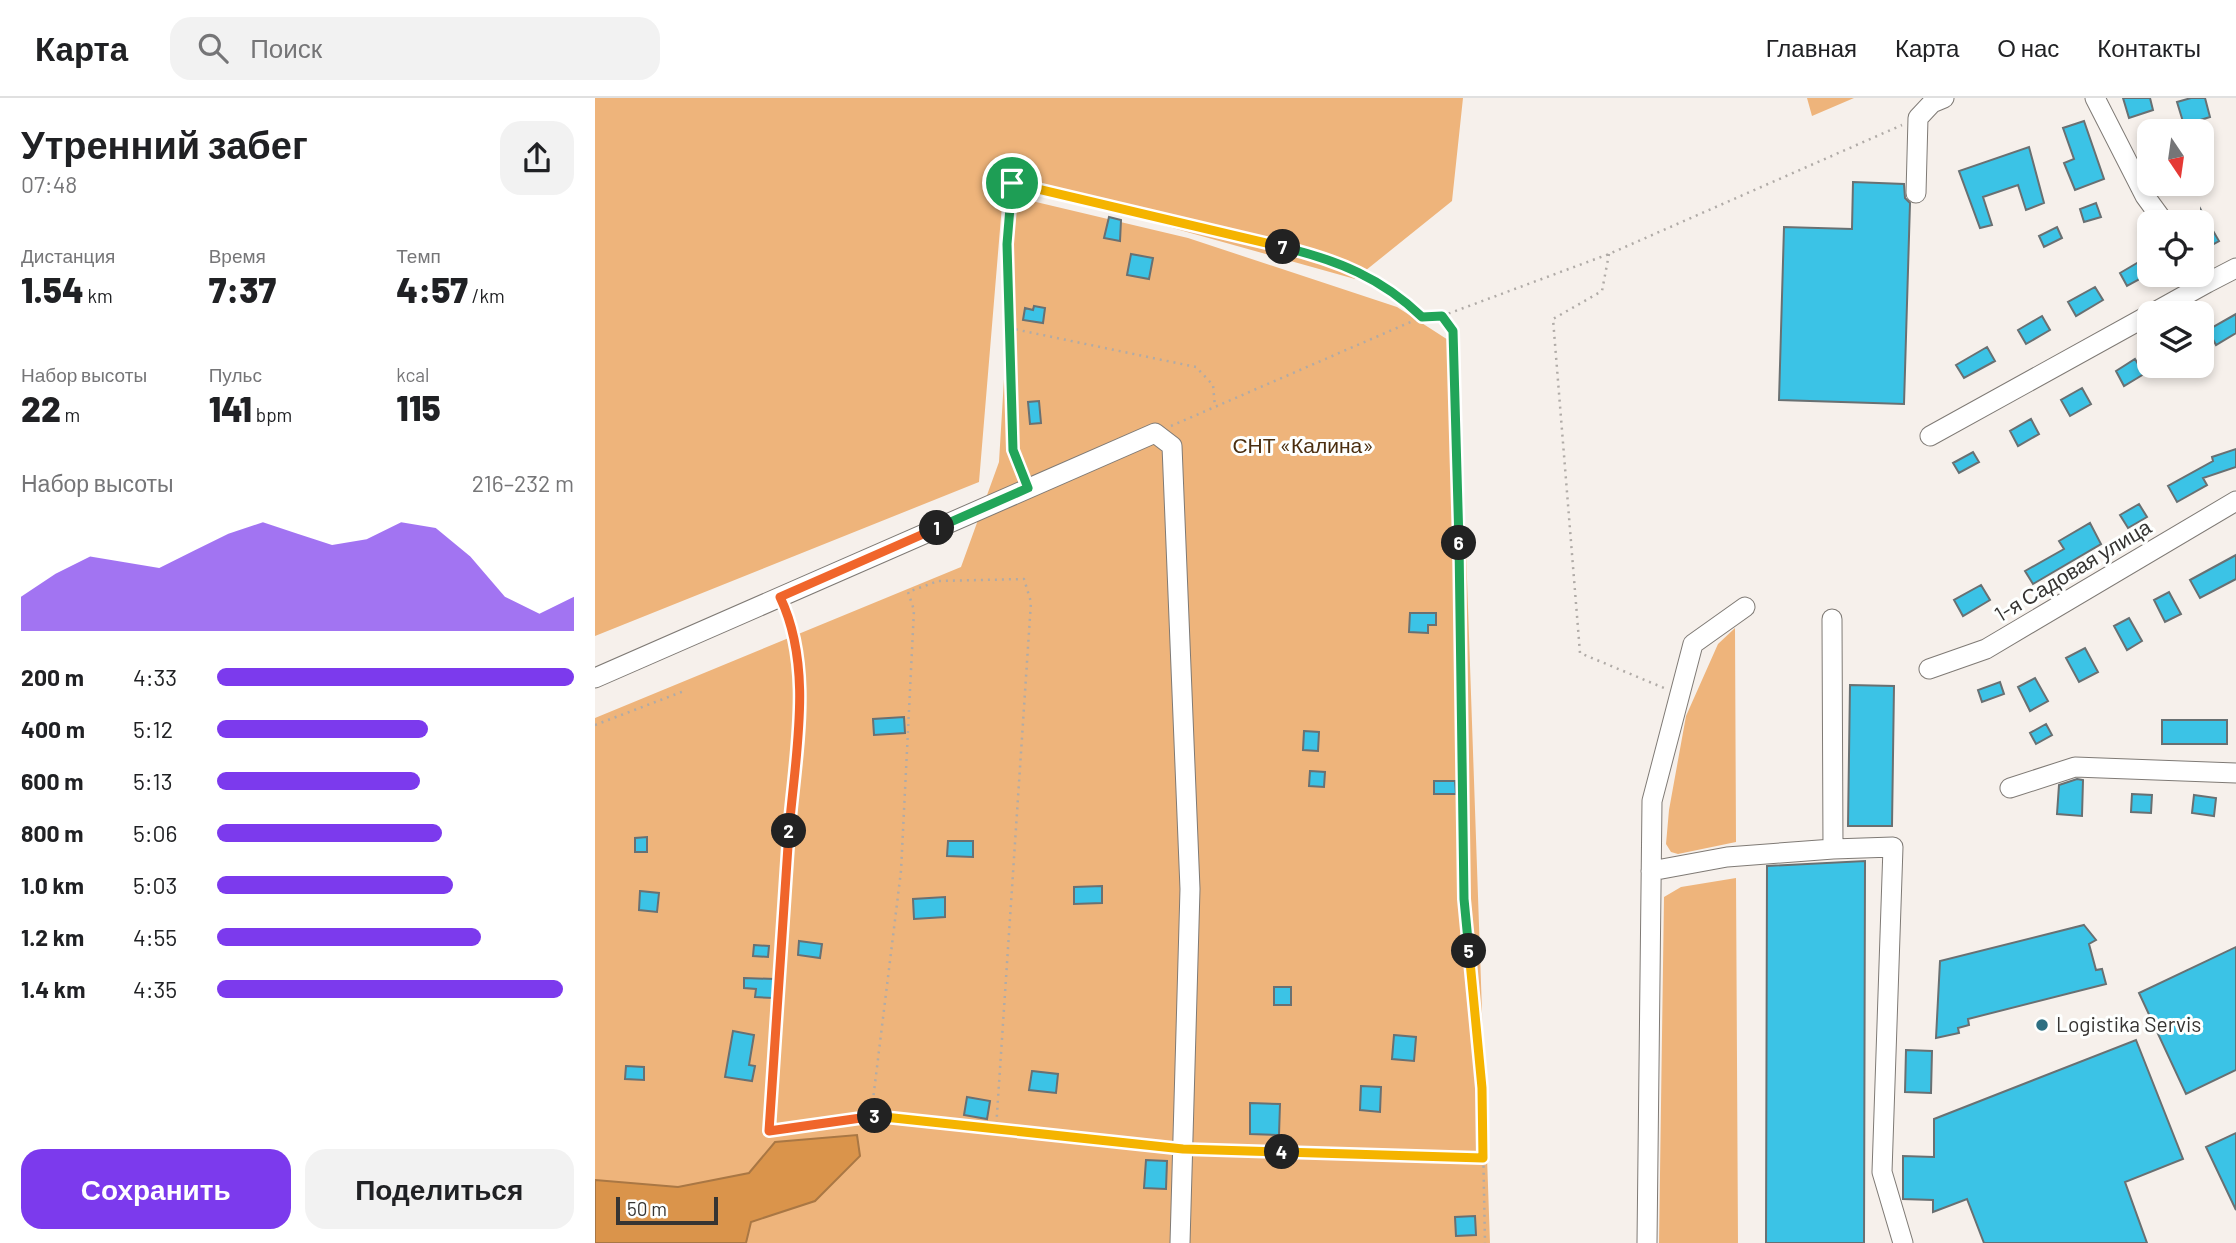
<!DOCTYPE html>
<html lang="ru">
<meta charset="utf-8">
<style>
:root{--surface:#fff;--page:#f2f2f2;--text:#202124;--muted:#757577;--line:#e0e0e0;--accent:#7c3aed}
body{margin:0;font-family:Barlow,sans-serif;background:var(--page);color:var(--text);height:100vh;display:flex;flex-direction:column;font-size:26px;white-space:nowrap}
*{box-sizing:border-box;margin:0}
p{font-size:23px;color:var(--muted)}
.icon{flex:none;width:38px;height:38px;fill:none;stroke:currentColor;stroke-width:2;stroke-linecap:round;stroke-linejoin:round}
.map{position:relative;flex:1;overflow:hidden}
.panel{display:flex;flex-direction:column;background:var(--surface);width:595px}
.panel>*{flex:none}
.needle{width:46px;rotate:167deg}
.controls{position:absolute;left:1542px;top:21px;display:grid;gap:14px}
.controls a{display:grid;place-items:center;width:77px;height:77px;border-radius:14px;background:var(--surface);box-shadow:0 4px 10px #0003;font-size:35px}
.scale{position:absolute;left:21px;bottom:18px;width:102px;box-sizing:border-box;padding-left:7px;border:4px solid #363432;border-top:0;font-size:19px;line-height:24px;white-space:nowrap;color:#363432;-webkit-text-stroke:5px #fefffe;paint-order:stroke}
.pin{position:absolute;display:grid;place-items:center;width:60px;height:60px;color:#fff;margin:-30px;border:4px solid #fff;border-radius:50%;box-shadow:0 2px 7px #0007}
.km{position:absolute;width:35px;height:35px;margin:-18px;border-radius:50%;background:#222;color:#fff;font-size:19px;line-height:35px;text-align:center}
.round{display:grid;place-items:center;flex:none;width:74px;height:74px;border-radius:21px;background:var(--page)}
.head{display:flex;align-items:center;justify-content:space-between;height:119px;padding:0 21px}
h1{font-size:38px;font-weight:800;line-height:52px}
.figures{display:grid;grid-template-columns:repeat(3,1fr);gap:10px;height:119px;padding:7px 21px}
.figures div{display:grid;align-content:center}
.figures b{font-size:35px;font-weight:800}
.figures small{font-size:19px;font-weight:400}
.figures p{font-size:19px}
.chart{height:196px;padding:14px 21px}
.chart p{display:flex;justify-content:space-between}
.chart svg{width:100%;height:126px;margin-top:7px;fill:var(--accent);opacity:.7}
.action{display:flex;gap:14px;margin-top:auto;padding:14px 21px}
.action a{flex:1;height:80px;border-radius:21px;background:var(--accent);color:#fff;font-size:28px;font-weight:800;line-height:80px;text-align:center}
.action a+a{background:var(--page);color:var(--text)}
ul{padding:0 21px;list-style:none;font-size:23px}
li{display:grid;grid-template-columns:112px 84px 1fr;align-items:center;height:52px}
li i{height:18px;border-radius:9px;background:var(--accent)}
header{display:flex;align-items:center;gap:42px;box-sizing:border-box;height:98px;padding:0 35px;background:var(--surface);border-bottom:2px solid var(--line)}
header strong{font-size:33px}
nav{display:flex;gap:38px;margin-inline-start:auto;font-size:24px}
.search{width:490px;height:63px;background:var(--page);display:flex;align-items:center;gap:18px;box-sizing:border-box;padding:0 24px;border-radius:21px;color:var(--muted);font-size:26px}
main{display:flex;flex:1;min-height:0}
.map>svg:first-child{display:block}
</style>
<header>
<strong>Карта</strong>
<div class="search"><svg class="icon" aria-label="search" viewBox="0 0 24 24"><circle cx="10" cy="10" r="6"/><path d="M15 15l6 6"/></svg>Поиск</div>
<nav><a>Главная</a><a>Карта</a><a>О нас</a><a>Контакты</a></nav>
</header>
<main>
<section class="panel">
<div class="head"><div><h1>Утренний забег</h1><p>07:48</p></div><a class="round"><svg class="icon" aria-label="share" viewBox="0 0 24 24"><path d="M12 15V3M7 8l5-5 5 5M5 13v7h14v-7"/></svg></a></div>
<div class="figures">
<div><p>Дистанция</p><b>1.54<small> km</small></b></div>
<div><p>Время</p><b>7:37</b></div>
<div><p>Темп</p><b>4:57<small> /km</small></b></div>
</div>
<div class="figures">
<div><p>Набор высоты</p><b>22<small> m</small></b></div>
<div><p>Пульс</p><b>141<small> bpm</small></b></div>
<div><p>kcal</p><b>115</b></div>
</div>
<div class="chart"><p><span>Набор высоты</span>216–232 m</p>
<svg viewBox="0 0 160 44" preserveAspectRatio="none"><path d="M0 44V32L10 24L20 18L30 20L40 22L50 16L60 10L70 6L80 10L90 14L100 12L110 6L120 8L130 18L140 32L150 38L160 32V44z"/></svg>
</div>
<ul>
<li><b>200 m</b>4:33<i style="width:100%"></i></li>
<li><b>400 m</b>5:12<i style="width:59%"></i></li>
<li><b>600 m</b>5:13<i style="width:57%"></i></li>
<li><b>800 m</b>5:06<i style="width:63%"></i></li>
<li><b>1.0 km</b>5:03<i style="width:66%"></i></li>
<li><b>1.2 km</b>4:55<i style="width:74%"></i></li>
<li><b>1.4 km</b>4:35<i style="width:97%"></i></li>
</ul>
<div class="action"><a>Сохранить</a><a>Поделиться</a></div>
</section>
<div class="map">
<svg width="1641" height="1145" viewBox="0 0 1641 1145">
<rect width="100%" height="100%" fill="#f6f0eb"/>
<path fill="#eeb47b" d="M0,0H868L857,103L760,181L409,83L384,384L0,538Z
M1212,0H1259L1217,18Z
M420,99L593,140L802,209L864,249L895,1145H0V620L366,469L404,364Z
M1140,530L1141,744L1083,756L1076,754L1071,746L1074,712L1091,618L1123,546Z
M1141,780L1143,1145H1064L1069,799L1086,789Z"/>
<path fill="#da944b" stroke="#a97744" stroke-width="2" d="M262,1037L265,1058L220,1103L156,1124L151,1145H0V1082L83,1089L154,1075L180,1044Z"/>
<path fill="#3bc3e6" stroke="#697072" stroke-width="2" d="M1528,0H1555L1558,12L1534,20Z
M1596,0H1610L1615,19L1589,27L1582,4Z
M1489,23L1509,81L1480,92L1469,65L1479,61L1468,30Z
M1434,49L1449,105L1431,112L1423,87L1388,99L1397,127L1385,130L1364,73Z
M1258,84L1309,86L1310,100L1315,105L1309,306L1184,302L1189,129L1257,131Z
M1501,105L1506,119L1489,124L1485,111Z
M1606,112L1624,143L1606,153Z
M514,119L526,122L525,143L509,140Z
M1462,129L1467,140L1449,149L1444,138Z
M536,156L558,160L554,181L532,177Z
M1554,158V176L1532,188L1525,175Z
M1500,189L1508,202L1481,218L1473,204Z
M439,208L450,210L448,225L428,222L430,210L438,212Z
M1641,216V235L1621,247L1613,232Z
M1447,218L1455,232L1431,246L1423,232Z
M1392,249L1400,263L1369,280L1361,267Z
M1540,261L1549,276L1529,288L1521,273Z
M1487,290L1496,306L1475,318L1466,302Z
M444,303L446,325L435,326L433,304Z
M1436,321L1444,336L1423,348L1415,333Z
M1641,351V369L1608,380L1612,387L1582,404L1573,388L1618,363L1617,359Z
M1378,354L1384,364L1364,375L1358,365Z
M1544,406L1552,419L1533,430L1525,417Z
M1495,425L1506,446L1438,486L1430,473L1469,451L1464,443Z
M1641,457V481L1605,500L1595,482Z
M1386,487L1395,502L1368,518L1359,502Z
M1574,494L1586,516L1570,524L1559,502Z
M815,515H841V527H833V535L814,534Z
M1534,520L1547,543L1532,552L1519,528Z
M1490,550L1503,574L1484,584L1471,560Z
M1440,580L1453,603L1435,613L1423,589Z
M1405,584L1409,596L1387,604L1383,592Z
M1255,587L1299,588L1297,728H1253Z
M309,619L310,635L279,637L278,621Z
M1567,622H1632V646H1567Z
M1451,626L1457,637L1441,646L1435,635Z
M709,633L724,634L723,653L708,652Z
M715,673L730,674L729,689L714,688Z
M1482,681L1488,682L1487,718L1462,716L1464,687Z
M839,683H860L861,696H839Z
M1537,696L1557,697L1556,715L1536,714Z
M1599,697L1621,700L1619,718L1597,715Z
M52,739V754H40V740Z
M353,743H378V759L352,758Z
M1270,763L1269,1145H1171L1172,768Z
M507,788V805L479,806V789Z
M45,793L64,795L62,814L44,812Z
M350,799V819L319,821L318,801Z
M1489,827L1501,842L1494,846L1501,872L1507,871L1511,886L1373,921L1374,927L1363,930L1364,935L1341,940L1345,863Z
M204,843L227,846L225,860L203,857Z
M159,847L174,848L173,859L158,858Z
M1641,849V972L1591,996L1544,895Z
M149,880L179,881L178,900L160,899L161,891L149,890Z
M679,889H696V907H679Z
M138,933L159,937L154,967L160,968L157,983L130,979Z
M799,937L821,939L819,963L797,961Z
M1541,942L1588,1061L1530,1084L1552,1145H1389L1372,1101L1338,1114V1102L1308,1101V1058L1339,1059V1021Z
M1311,952L1337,953L1336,995L1310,994Z
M31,968L49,969V982L30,981Z
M437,973L463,976L461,995L434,992Z
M766,988L786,989L785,1014L765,1012Z
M372,999L395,1003L392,1021L369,1017Z
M655,1005L685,1006L684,1037L655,1036Z
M1641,1035V1112L1611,1049Z
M551,1062L572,1063L571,1091L549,1090Z
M880,1118L881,1137L861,1138L860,1119Z"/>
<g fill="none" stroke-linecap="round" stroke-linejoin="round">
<defs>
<path id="minor" d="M1500,0L1550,98L1569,124
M1321,95L1323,20L1337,5L1349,0
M1606,177L1612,185L1641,170
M1558,215L1612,185
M1335,338L1554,217
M1237,521L1238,751L1298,749L1287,1074L1308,1145
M1334,571L1391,551L1641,403
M0,580L560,335L577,348L595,791L585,1145
M1415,690L1480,669L1641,675
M1056,773L1132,759L1238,751
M1052,1145L1057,703L1098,546L1150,509"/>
</defs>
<use href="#minor" stroke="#7f7a75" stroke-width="21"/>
<path stroke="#b0aba7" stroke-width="2.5" stroke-dasharray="2 5" stroke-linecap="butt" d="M1014,156L1007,193L958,221L985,555L1069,590
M847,218L1014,156L1307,27
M414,230L601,269L618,287L620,309
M576,328L827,219L847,218L858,233L867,545L869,801L887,990L890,1145
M428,377L418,352L412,146L417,85L753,167L804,196L827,219
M193,514L206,568L174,1033L276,1018L570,1049
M0,627L89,593
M276,1018L306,773L319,512L313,494L343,483L429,481L436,504L401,1031
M605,1051L888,1060"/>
<use href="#minor" stroke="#fff" stroke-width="19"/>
</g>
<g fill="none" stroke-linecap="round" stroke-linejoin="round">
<defs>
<path id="split-1" d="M342,430L433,390L418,352L412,146L417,85"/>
<path id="split-2" d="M194,733C200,657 219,570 185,499L342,430"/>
<path id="split-3" d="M194,733L174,1033L280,1018"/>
<path id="split-4" d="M280,1018L588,1051L687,1054"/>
<path id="split-5" d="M687,1054L888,1060L887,990L874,853"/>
<path id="split-6" d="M864,445L869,801L874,853"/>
<path id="split-7" d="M688,149C742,162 787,180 827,219L847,218L858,233L864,445"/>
<path id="split-8" d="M417,85L688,149"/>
</defs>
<use href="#split-1" stroke="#fff" stroke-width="14"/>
<use href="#split-2" stroke="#fff" stroke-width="14"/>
<use href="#split-3" stroke="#fff" stroke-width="14"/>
<use href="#split-4" stroke="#fff" stroke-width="14"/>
<use href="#split-5" stroke="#fff" stroke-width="14"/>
<use href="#split-6" stroke="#fff" stroke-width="14"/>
<use href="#split-7" stroke="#fff" stroke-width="14"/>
<use href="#split-8" stroke="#fff" stroke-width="14"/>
<use href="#split-1" stroke="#22a559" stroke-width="9"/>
<use href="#split-2" stroke="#f0652b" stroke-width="9"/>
<use href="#split-3" stroke="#f0652b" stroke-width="9"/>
<use href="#split-4" stroke="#f5b400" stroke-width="9"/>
<use href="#split-5" stroke="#f5b400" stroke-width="9"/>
<use href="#split-6" stroke="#22a559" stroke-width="9"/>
<use href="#split-7" stroke="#22a559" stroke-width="9"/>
<use href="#split-8" stroke="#f5b400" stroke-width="9"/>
</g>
<circle fill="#2d6f82" stroke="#fefffe" stroke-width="2.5" cx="1447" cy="927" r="7"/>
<g text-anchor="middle" stroke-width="6" stroke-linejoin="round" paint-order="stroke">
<g font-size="21" fill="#4b2e0f" stroke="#fefffe">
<text x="708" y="355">СНТ «Калина»</text>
</g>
<g font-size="21" fill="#363432" stroke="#fefffe">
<text transform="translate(1478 473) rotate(-31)" y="7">1-я Садовая улица</text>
</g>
<g font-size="21" fill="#363432" stroke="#fefffe" text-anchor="start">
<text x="1461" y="934">Logistika Servis</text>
</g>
</g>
</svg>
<div class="controls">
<a><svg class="needle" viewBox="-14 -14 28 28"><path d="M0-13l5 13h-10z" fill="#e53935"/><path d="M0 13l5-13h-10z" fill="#757577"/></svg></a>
<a><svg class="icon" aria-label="locate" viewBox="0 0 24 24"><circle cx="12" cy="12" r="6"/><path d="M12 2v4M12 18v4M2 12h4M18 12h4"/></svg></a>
<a><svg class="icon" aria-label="layers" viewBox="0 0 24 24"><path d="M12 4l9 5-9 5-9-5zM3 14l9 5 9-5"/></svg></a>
</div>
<div class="scale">50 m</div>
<div class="pin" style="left:417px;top:85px;background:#1e9e55"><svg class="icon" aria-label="arrive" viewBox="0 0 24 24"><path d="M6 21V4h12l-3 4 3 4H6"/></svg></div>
<b class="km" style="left:342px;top:430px">1</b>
<b class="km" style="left:194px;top:733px">2</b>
<b class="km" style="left:280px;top:1018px">3</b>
<b class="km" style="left:687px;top:1054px">4</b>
<b class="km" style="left:874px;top:853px">5</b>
<b class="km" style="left:864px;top:445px">6</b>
<b class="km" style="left:688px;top:149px">7</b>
</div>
</main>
